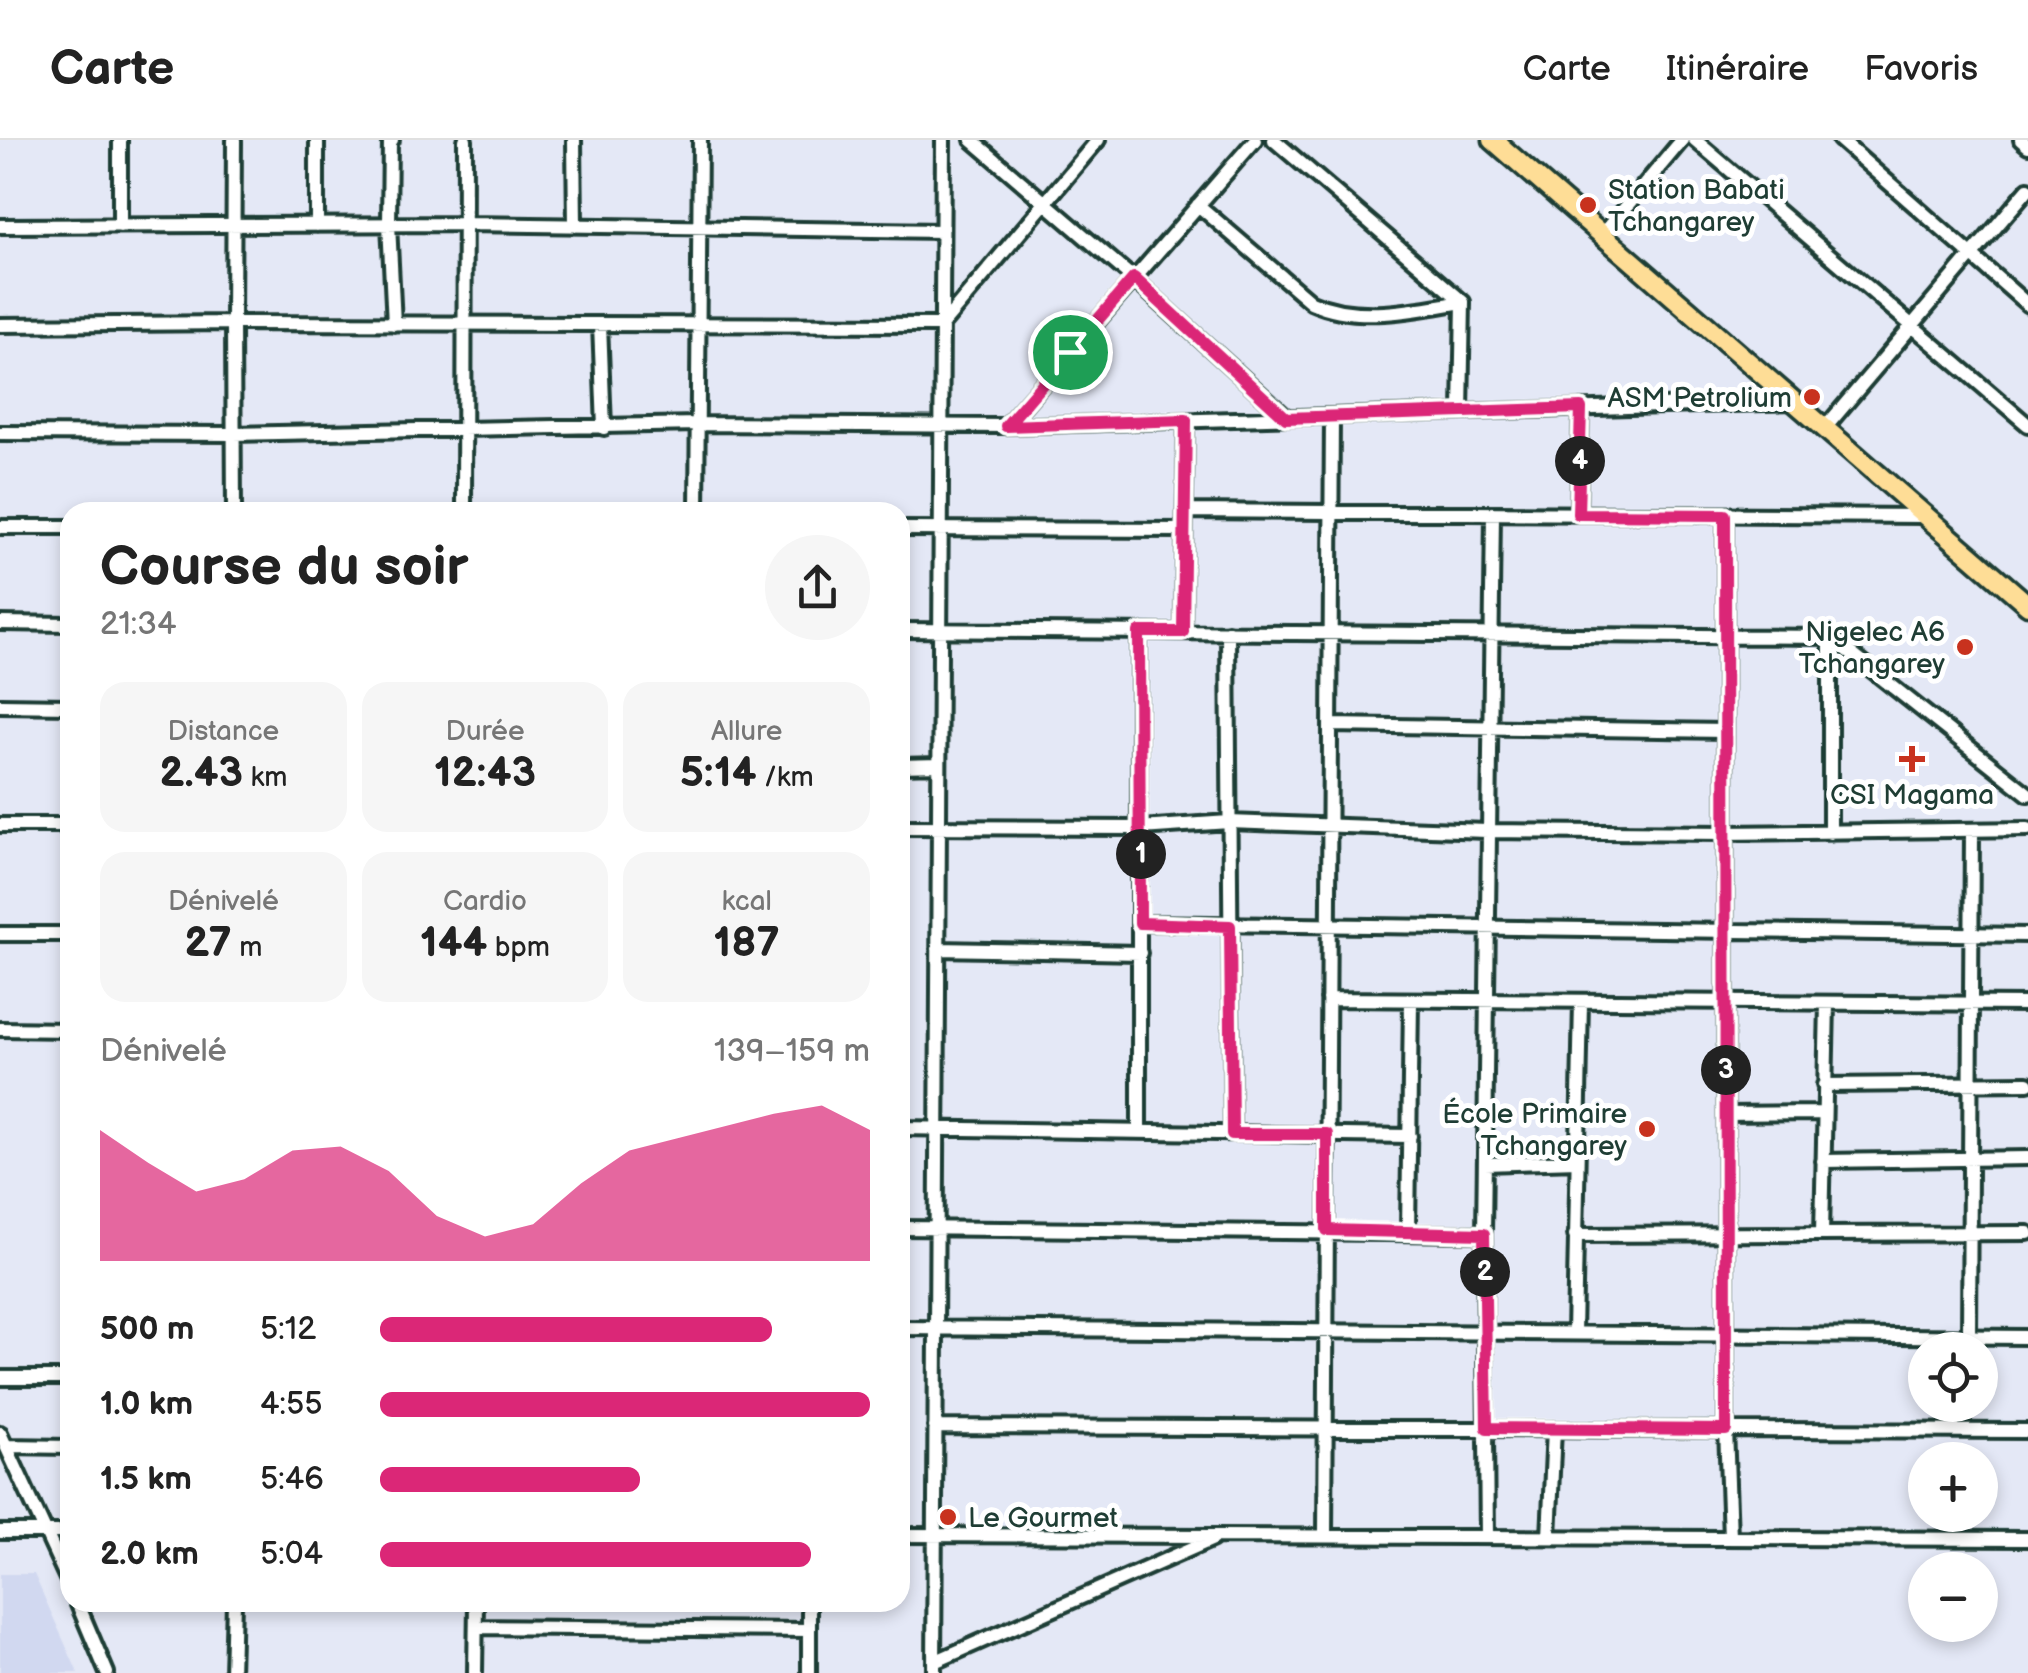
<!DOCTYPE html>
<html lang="fr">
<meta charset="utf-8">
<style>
:root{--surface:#fff;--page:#f6f6f6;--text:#222;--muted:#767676;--line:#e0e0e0;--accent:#db2777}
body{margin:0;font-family:"Balsamiq Sans",sans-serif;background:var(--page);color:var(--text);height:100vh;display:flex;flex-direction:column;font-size:38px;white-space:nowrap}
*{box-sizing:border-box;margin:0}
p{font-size:32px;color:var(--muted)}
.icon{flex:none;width:55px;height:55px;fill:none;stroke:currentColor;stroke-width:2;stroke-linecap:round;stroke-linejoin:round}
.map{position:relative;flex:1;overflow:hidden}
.side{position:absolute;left:60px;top:362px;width:850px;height:1110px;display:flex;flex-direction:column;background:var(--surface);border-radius:30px;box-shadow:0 5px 15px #0003}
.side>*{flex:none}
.tools{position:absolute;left:1908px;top:1192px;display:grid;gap:20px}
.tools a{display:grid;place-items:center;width:90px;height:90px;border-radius:50%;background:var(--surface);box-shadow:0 5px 15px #0003;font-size:50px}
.pin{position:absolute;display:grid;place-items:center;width:85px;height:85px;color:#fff;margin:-42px;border:5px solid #fff;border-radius:50%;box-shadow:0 2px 10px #0007}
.km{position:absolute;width:50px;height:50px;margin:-25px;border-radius:50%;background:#222;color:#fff;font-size:28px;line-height:50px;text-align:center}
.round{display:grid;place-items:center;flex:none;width:105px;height:105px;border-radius:52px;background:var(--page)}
.head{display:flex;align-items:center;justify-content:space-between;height:170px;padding:0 40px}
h1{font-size:55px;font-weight:800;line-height:75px}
.figures{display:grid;grid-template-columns:repeat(3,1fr);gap:15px;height:170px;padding:10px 40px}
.figures div{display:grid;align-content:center;border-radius:25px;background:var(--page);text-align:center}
.figures b{font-size:42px;font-weight:800}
.figures small{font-size:28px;font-weight:400}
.figures p{font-size:28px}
.chart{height:280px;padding:20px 40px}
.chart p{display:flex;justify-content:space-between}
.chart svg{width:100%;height:180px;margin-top:10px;fill:var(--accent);opacity:.7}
ul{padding:0 40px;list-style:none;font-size:32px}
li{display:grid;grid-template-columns:160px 120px 1fr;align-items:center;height:75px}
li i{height:25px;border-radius:12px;background:var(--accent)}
header{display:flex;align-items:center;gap:60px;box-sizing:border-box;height:140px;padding:0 50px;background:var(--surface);border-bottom:2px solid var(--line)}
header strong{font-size:48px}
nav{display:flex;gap:55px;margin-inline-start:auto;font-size:35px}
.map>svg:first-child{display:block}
</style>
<header>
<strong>Carte</strong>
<nav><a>Carte</a><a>Itinéraire</a><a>Favoris</a></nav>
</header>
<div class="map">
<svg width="2028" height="1533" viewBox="0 0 2028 1533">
<rect width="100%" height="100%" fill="#e4e8f6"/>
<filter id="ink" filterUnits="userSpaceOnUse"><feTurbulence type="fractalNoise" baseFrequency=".01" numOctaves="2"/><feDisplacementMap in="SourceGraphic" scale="20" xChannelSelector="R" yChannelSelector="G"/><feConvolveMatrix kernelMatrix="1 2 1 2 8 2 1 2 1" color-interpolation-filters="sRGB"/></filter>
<g filter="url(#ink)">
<path fill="#d1d8f0" d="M0,1434H34L78,1533H0Z"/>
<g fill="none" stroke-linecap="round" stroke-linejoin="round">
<defs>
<path id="minor" d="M234,0L233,183L942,185L1098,0
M317,0V85
M392,0H390L389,84L394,184
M574,0L575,85
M972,0L1134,139L1286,277
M1274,0L1463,162L1461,272
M1695,0L2028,285
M1840,0L2028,165
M2021,0L2028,6
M1198,65L1311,162C1358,183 1414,170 1463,162
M0,86L465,84L942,91
M120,86V0
M1604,93L1682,0
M600,184L604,288
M0,185L233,183L234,372
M1006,286L1255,0
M1825,288L2028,49
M0,293L234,294L697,284L1006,286L1795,262
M1185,371L1926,376
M464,372L465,0
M697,372L700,0
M1578,374L1581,268
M1725,375L1726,1289L1730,1397
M0,387H70
M900,389L1184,390
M0,483L70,484
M900,490L1830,497L2028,654
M1139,492V992
M1183,492L1186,281
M1228,492L1232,994
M0,565L70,566
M1330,585L1725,591
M900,626L939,625
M0,685H70
M900,687L1141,688L1229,682L1487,691L1725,693L2028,689
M1830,693V497
M1140,783L2028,795
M0,794H70
M938,809L1140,813
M1328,859L2028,864
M0,889L70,890
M1824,945L2028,943
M1726,974L1824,973
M900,988L1410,996
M1823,1021L2028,1018
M1485,1024L1577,1021
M900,1088L1484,1094
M1408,1092L1411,860
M1822,1094L1827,863
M1575,1095L2028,1093
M900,1188L2028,1197
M1574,1193L1581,862
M1969,1196L1972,691
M0,1238H70
M935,1287L2028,1291
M0,1293L70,1445
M6,1306L70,1307
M0,1392H70
M900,1395L2028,1399
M1325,1396L1332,276
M1487,1397L1484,1094L1493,373
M1549,1397L1554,1289
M77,1462L107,1533
M476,1487L809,1490
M934,1522L1213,1399
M232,1533L234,1462
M475,1533L476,1462
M809,1533V1462
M934,1533L943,0"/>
<path id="major" d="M1493,0L2028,465"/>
</defs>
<use href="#minor" stroke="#1f3d34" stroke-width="20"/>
<use href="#major" stroke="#1f3d34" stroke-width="25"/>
<use href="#minor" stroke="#fff" stroke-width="12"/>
<use href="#major" stroke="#fedd96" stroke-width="18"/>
</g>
</g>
<g fill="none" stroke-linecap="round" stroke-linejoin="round" filter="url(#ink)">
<defs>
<path id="route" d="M1134,138L1286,278L1581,268L1578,374L1725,375L1726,1290L1487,1288L1484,1094L1327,1090V994H1232L1230,786L1140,783L1139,492H1183L1186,280L1006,286Z"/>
</defs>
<use href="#route" stroke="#fff" stroke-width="20"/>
<use href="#route" stroke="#db2777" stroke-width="12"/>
</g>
<g fill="#c8321e" stroke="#fff" stroke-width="4">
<circle cx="1588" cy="65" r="10"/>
<circle cx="1812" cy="257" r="10"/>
<circle cx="1965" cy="507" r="10"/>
<path d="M1907 604h10v10h10v10h-10v10h-10v-10h-10v-10h10z"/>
<circle cx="1647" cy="989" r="10"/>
<circle cx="948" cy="1377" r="10"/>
</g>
<g text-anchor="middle" stroke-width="10" stroke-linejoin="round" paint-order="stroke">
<g font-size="28" fill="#1f3d34" stroke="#fff" text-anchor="end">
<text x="1608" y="59" text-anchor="start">Station Babati<tspan x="1608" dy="32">Tchangarey</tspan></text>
<text x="1792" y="267">ASM Petrolium</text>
<text x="1945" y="501">Nigelec A6<tspan x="1945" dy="32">Tchangarey</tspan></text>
<text x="1912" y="664" text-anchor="middle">CSI Magama</text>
<text x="1627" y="983">École Primaire<tspan x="1627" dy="32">Tchangarey</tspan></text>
<text x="968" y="1387" text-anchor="start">Le Gourmet</text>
</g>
</g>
</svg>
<div class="tools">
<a><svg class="icon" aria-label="locate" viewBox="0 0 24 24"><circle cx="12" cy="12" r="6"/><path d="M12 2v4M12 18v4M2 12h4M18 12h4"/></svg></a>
<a>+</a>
<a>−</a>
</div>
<div class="pin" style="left:1070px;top:212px;background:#1e9e55"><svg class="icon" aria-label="arrive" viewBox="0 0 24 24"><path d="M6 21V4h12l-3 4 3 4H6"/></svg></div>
<b class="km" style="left:1141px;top:714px">1</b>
<b class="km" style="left:1485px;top:1132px">2</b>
<b class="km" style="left:1726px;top:930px">3</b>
<b class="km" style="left:1580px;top:321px">4</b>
<section class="side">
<div class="head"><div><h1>Course du soir</h1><p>21:34</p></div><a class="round"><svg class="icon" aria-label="share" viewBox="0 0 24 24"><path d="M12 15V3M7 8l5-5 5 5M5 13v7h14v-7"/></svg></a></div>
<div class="figures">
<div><p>Distance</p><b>2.43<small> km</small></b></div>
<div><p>Durée</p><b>12:43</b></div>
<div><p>Allure</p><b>5:14<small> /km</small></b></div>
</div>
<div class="figures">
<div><p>Dénivelé</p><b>27<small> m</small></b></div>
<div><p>Cardio</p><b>144<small> bpm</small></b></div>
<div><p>kcal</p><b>187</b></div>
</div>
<div class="chart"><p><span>Dénivelé</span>139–159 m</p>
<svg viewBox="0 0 160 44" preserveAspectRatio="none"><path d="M0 44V12L10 20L20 27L30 24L40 17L50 16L60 22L70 33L80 38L90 35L100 25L110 17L120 14L130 11L140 8L150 6L160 12V44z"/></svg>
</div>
<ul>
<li><b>500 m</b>5:12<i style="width:80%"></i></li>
<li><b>1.0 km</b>4:55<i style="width:100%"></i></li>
<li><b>1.5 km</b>5:46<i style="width:53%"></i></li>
<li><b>2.0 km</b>5:04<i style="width:88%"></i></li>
</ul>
</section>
</div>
